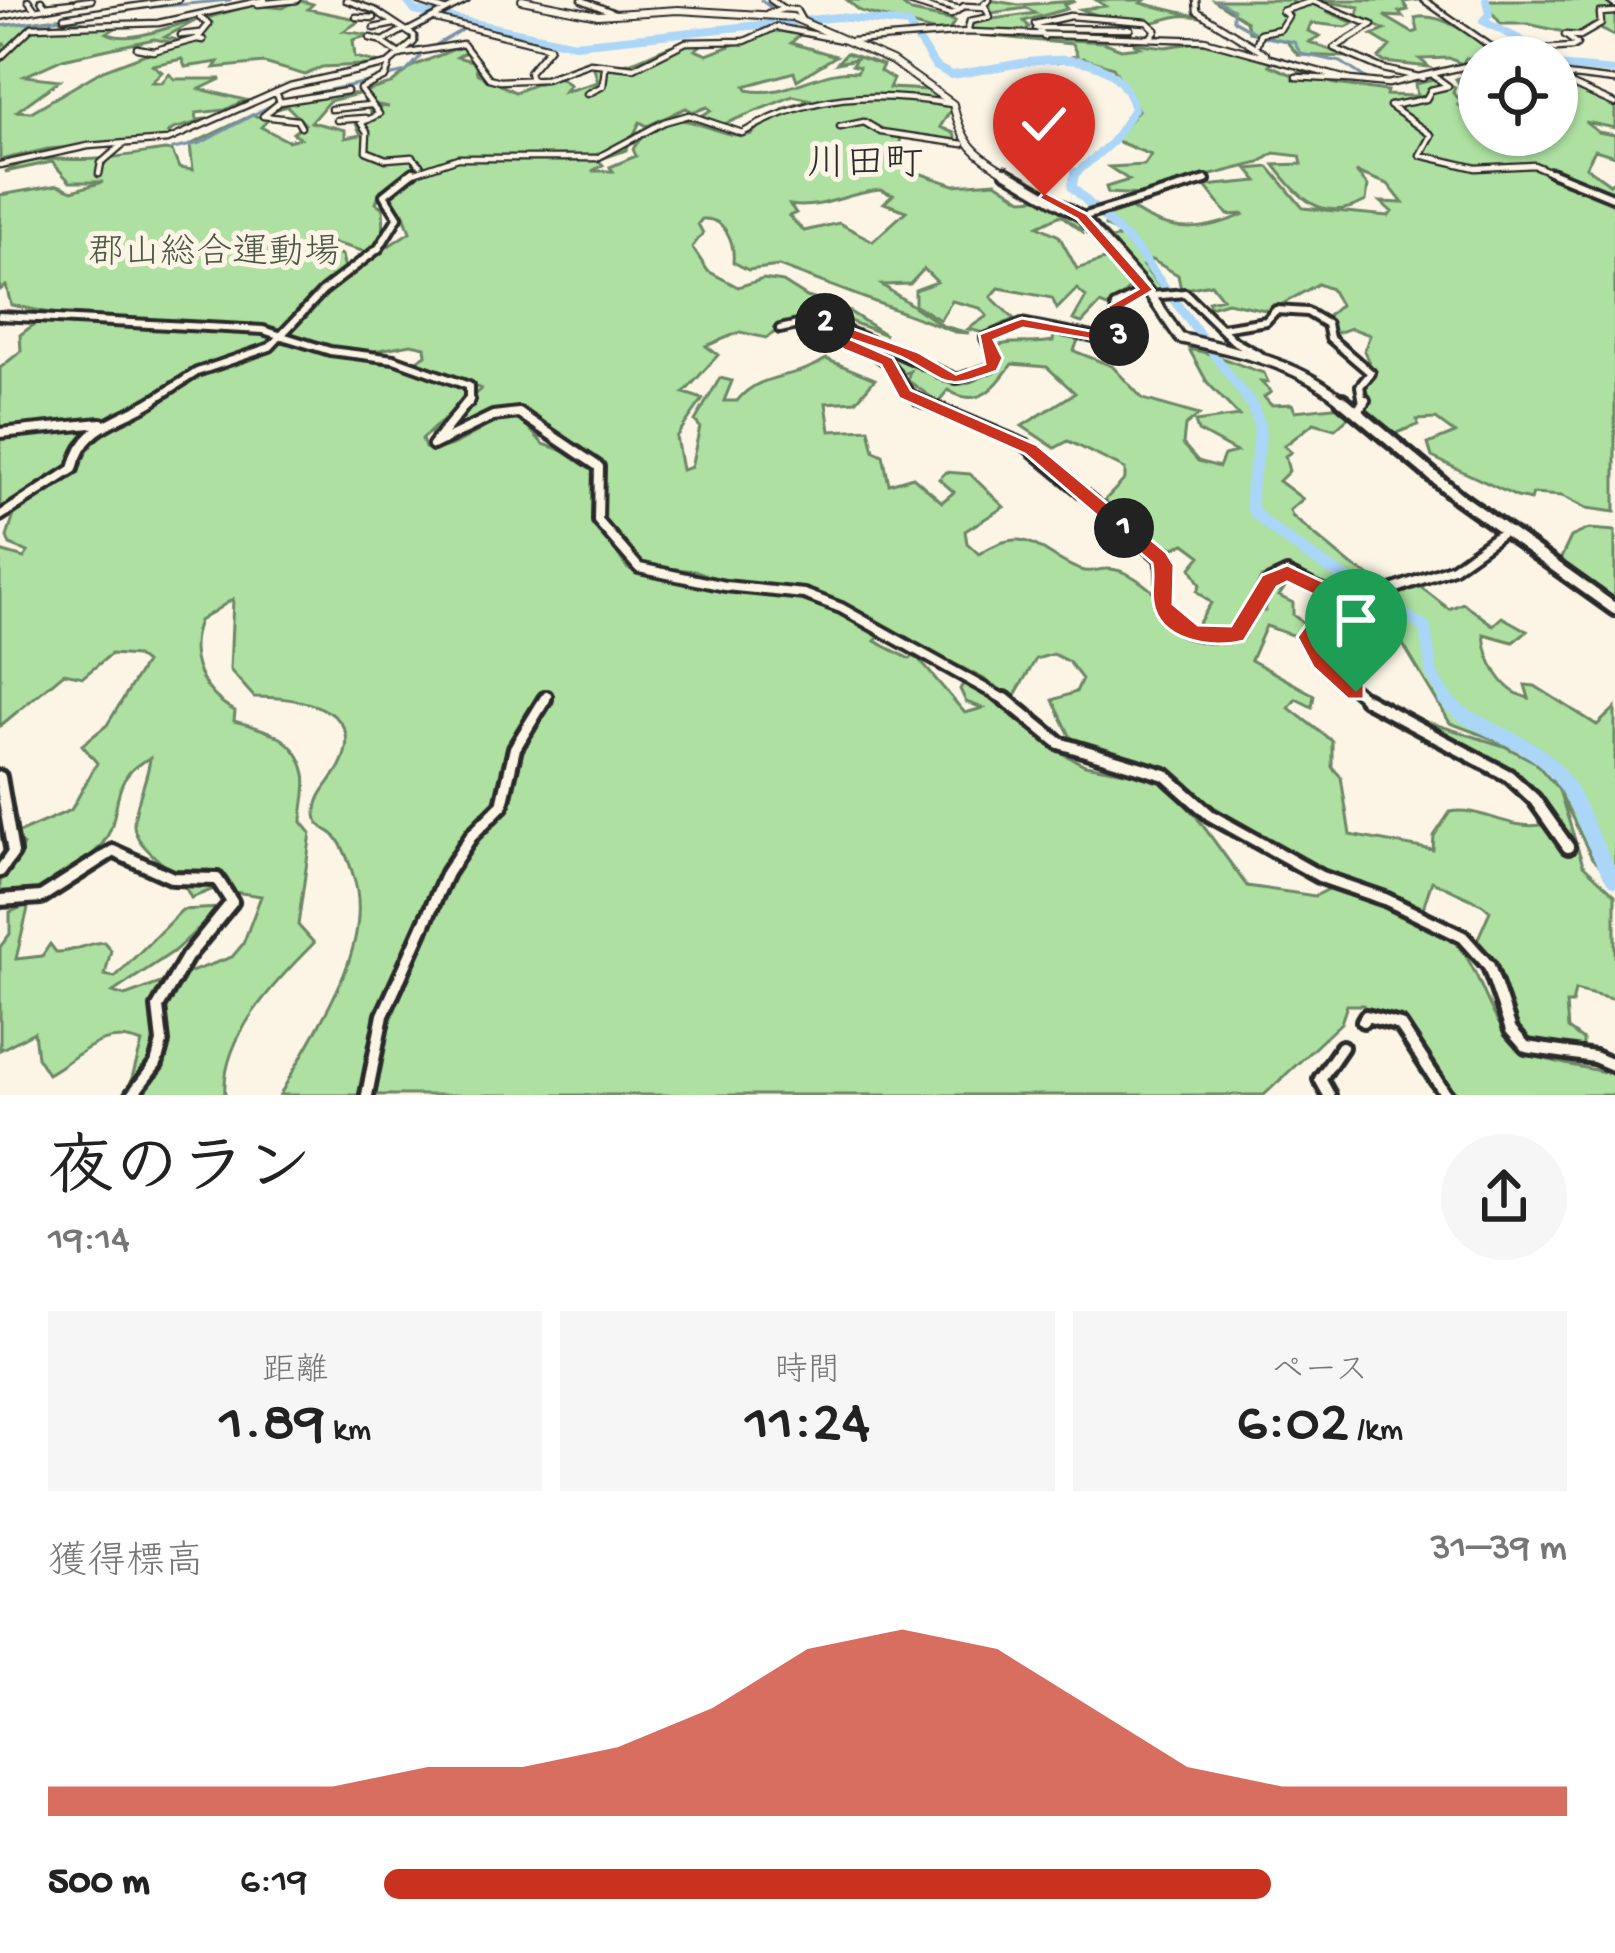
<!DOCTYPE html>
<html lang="ja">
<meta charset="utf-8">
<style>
:root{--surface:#fff;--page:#f6f6f6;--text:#222;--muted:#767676;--accent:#c8321e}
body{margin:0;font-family:"Gochi Hand","Klee One",sans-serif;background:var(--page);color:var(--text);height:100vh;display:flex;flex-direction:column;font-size:45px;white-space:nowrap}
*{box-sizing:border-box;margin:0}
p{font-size:39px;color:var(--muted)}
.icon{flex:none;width:66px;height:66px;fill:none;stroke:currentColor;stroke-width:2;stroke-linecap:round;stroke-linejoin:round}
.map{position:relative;height:1095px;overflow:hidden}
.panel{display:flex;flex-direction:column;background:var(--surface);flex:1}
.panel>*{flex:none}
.fabs{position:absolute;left:1458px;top:36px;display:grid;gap:24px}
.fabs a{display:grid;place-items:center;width:120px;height:120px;border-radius:50%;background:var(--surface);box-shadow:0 3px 9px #0004;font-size:60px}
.pin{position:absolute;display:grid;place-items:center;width:102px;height:102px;color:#fff;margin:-123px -51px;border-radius:50% 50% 50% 0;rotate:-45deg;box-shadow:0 0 12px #0007}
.pin .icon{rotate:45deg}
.km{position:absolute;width:60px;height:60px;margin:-30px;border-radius:50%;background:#222;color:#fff;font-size:33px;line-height:60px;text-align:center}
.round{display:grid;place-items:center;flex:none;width:126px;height:126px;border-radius:63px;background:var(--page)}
.overview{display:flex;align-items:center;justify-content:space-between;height:204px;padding:0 48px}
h1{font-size:66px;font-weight:600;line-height:90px}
.metrics{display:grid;grid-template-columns:repeat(3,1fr);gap:18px;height:204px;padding:12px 48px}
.metrics div{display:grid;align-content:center;border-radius:0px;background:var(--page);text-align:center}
.metrics b{font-size:60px;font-weight:600}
.metrics small{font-size:33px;font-weight:400}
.metrics p{font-size:33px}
.chart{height:336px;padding:24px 48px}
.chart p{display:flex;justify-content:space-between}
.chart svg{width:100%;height:216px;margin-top:12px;fill:var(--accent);opacity:.7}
ul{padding:0 48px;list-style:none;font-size:39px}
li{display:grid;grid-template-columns:192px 144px 1fr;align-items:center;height:90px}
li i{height:30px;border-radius:15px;background:var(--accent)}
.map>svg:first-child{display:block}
</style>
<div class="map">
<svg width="1615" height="1095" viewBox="0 0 1615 1095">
<rect width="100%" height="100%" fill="#fcf5e5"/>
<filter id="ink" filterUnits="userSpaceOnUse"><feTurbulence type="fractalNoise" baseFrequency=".00833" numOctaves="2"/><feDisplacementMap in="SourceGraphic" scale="24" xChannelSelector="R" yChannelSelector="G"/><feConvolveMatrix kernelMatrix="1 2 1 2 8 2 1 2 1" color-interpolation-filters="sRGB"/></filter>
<g filter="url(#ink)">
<path fill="#ade0a1" stroke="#6c8666" stroke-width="3" fill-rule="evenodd" d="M298,0L313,4L308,9L361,20L344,31L369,35L353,40L355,57L384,64L322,67L305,75L264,63L214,68L218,62L185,67L182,59L153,65L162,72L152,82L162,83L169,74L175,79H221L200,89L245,100L225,110L196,113L197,120L214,118L173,129L168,133L176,137L166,139L48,149L0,160V46L6,44H0V26L51,19L53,29L66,27L59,18L117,27L107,33C131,45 170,25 197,20L165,37L185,42L209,26L204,21L210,17L252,5L283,8ZM154,39L175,43L103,70L31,112L17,111L60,80L25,76L63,59Z
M847,0H896L912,12L955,21L948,32L939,33L860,11Z
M989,0L1019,5L1075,1L1064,5L1067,9L1024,21L1029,27L1024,32L969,30L970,22L1036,13L1027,8L991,13Z
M1096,0H1145L1141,3L1200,17C1175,13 1171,19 1150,23C1126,27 1100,17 1081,9L1105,6Z
M1214,0H1290L1303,8L1312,0H1419L1403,2L1408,10L1399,12L1403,17L1384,16L1413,33L1418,31L1415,18C1438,11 1480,37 1492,57L1466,58L1462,64L1449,58L1420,59L1429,67L1384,62L1379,58L1390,46L1372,35L1385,30L1358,17L1359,7L1327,2L1328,12L1354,23L1346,27L1311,23L1308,31L1320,36L1309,42L1349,57L1298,55L1286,41L1249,32L1246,21Z
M1488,0H1615V36L1592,25L1577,35L1528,24H1501L1486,5Z
M781,18L773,31L802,33L791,43L836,56L797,80L794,72L745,86L747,90C788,99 819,67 857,72L859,67L852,65L856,59L837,63L846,53L883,65L880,71L893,79L889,88L931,90L952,108L940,127L954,133L957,144L901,137L899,148L913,153L904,165L907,169L954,185L996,182L1022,199L1040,198L1056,205L1079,222L1082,231L1061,215L1038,226L1059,236L1077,269L1107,259L1133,285L1110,308L1100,304L1082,323L1073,320L1086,297L1077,289L1057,309L1052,298L999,288L991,297L1014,319L984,333L968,329L987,316L980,308L952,301L940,320L915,305V290L937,282L924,269L910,284L882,285L943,326L969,333L955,332L779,266L748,270L733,262C735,242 725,217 702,219L698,224L703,233L692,247L708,271L738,287L763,279L783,282L807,297L842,307L886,335L844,319L835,327C810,312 786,324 766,338L740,332L706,346L718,355L684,393L703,399L676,437L682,470L691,467L700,427L695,421L720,378L732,381L724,401H737C761,371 796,380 826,359L875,379L856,401L826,403L830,431L869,429L874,451L883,455L889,484L913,477L942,502L954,492L939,479L946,472L970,474L1004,507L965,531L967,543L979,554C1029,521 1037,554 1080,570C1091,574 1096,569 1107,569C1125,568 1143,583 1156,594C1160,642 1199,640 1235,638L1255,611H1265C1269,594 1269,576 1291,578L1279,596L1293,603V615L1310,628L1300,638L1266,626L1251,660L1314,695L1312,707L1296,699L1289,708L1332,741V767L1341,777L1350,835L1433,850L1434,836L1450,812C1479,806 1508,830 1540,825C1516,754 1478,765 1421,737L1431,723L1504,746L1535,762L1559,790L1583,865L1615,895V1000L1575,990L1572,1004H1566L1568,1029L1583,1040V1057L1536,1047L1522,1038L1475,945L1490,911L1483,905L1432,881L1421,914L1319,876L1210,814L1165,777L1073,742L1053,700L1076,692L1082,679L1069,662L1053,654L1036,659L1015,695L1003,698L984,679L820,595L744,591L697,571L631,565C612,540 585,503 604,472L593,455L540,437L516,409C484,415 458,448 429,446L432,430L481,389L415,362L426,355L425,347L411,344L364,353L466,390L468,397L422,439L425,448C456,455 485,418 518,416L543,444L577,455L596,471C588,515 603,533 628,569L662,577L700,575L707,586C739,594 771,590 803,598C830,604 857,620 882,634L875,641L910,659L915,655L965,713L983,708L966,702L960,689L963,684L981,682L1065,755L1085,765L1159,778L1196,816L1247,886L1315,896L1331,888C1366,901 1412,911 1443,932C1488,962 1481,1032 1534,1055C1559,1065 1589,1067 1615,1075V1095H1459L1450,1088L1436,1093L1431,1076L1392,1018L1373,1017L1363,1005H1347L1341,1023L1264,1095H280C310,1037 368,960 357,891C355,878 346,851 338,840C330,828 317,831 316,814C315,794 332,782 340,766C370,705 292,697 254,697L230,670L233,599L199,621C185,658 202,693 235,711L234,721C264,729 297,736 305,774C308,788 302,807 302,822L311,833L298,925L314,943C276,981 221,1037 225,1095H127L142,1043C101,1027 82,1055 48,1074L37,1057L34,1032L0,1050V947L10,934V912L29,904L16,959L42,956L50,944L56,952C73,953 86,943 104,942L111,950L105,975L115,977L182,910L221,908L173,952L113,992L125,996L232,957L243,944L261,896L227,891L220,874L208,870L202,884L214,889L191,898C179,869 133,849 134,824C135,803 148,779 150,758C106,777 124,815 103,843C85,867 28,905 0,893V875L14,865L23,845L13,835L71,810L97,763L82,745L107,725L145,663L136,656L111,654L83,677L64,673L0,726V551L24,558L28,552L10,545L7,537L14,515L0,504V368L21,351L20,335L37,322L66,324L71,317L11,305L6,286L0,290V195L58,185L72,191L103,182H70L52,162L5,172C36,152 61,162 97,159C120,157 143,153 165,150L172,151L179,168L193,170L190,145L252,115L269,119L261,127L288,141L300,138L293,133L305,124L287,106L262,113L319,92L358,94L329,101L311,122L345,130V138L361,135L356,124L373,115L365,105L389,107L367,103L363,92L391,84L413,66L462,46L466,52L457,57L475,62L477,73L515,92L557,76L570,85L564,92L598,82L593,65C650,70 652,39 706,41L695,50L707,55L748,39ZM793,96L812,100L782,109L801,110L765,119L752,134C711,144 672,87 633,149L636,156L610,167L613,171H592L603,165L598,160L626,150L640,122L647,126L686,108L694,112L707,107L711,110L698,118L731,132L724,124ZM880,190L893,195L884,203L906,211L873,241L839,223L804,231L789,216L796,213L790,205C823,210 846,193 880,190ZM380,193L382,204L403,212L410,232L346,274L342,255L321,247L331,242L366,252C387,238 384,231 383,208L376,203Z
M971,34L1103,42L1121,49L1140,47L1133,43L1166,47L1198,42L1273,60L1269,65L1295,76L1300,71L1335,84L1387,91L1386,95L1417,96L1415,84L1438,79L1455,87L1453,93L1462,101L1458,105L1466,110L1470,101L1456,79L1479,70V135H1557V80L1615,107V128L1585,122L1598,132L1615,135V156L1595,150L1586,167L1610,184L1615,180V512L1587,508L1562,496L1533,494L1531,500L1517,497L1432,457L1428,444L1455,433L1436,419L1417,420L1418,425L1396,433L1363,410L1367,399L1362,388L1375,375L1364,351L1370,335L1351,328L1334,334L1321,322L1340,305L1331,289L1318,284L1270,311L1227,302L1210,307L1208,301L1222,298L1211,284L1181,290L1178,275L1152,260L1143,266L1166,294L1154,293L1091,219L1111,239L1124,236L1105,226L1107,216L1131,208C1168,235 1204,232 1245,214L1228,215L1205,186L1258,181L1248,169L1269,167L1303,208L1388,216L1392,212L1381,202L1403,203L1388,184L1356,172L1368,186L1366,201C1321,225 1298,196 1274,165L1302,164L1300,156L1274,153L1259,163L1167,186L1158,196L1108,193L1106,187L1129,180L1109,167L1144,165L1151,155L1114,140L1138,110L1113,67L1083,58L1056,63L1077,55L1072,44Z
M835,332C855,341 878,345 898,353C933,368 944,404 991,371L987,350C1008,338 1029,346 1053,341L1055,332L1078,340L1074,351L1112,366L1143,399L1199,415L1185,426L1183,444L1198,461L1219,467L1224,455L1236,452L1198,431L1195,422L1239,416L1207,382L1189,349C1218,354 1237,365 1264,373L1268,382H1261L1271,392L1264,397L1271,405L1292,404L1295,411L1342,406L1352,414L1335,429L1314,423L1284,446L1291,452L1285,456L1289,471L1279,481L1303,499L1290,510L1292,516L1351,565L1393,589L1413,581L1449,609L1463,603L1493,625L1502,617L1527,631L1513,642L1484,634C1486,660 1501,692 1529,698L1525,685L1535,686L1597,725L1615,708V881L1592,858L1549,770L1520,749L1450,723L1398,636L1385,634L1377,618L1288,572L1261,578L1239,627L1230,634H1200L1186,627L1195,629L1211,603L1197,591L1200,585L1191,568L1201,556L1185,544L1174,548L1165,544L1150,553L1114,526L1123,520L1105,500L1125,479V469L1068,441L1055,448L1022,426L1075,393L1047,367L1012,364C995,387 979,410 948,390L938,402L907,380L910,371L899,376L881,358Z
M1589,529L1615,531V604L1560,560L1571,537Z"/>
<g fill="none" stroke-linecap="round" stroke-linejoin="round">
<path stroke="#7892a5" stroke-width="3" d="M761,0L774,10
M1216,0L1233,9V20L1259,35
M133,9L230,0
M0,26L63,18
M1265,37L1294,42L1301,54L1341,62L1367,79
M434,46L467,27
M1461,73L1479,71
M388,76L406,72L420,57
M295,97L372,81
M173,149L201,143L275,103"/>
<path stroke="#abd6f7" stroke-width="8" d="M406,0L415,11L575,44L838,17L908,24L935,66L951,75C1011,68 1113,30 1134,109L1112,142L1074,175
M1486,0L1489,14L1483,21L1521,40L1538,57
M1557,66L1615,71"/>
<path stroke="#abd6f7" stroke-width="9" d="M1075,172L1072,187L1134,246L1250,403"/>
<path stroke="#abd6f7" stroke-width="12" d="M1248,400C1275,436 1246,469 1252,507C1256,528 1397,609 1425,628L1432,675L1448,702"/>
<path stroke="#abd6f7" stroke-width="15" d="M1445,699C1474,730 1519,735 1549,764C1580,795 1590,845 1615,880"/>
<defs>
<path id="minor-far3" d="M28,0L35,10L73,3L45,6L41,0
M582,0L614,13
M903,0L951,15L964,6L985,7
M921,0L960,9
M1196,0L1197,11L1266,54
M1310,0L1372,25L1334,48L1383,69L1423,78
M1424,0L1506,57
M1608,0L1615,5
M77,2L91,0
M420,2L444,10
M258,4L297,0
M784,9L796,10L801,19
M768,13L784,9L771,0
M0,17L34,10
M64,17L178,0
M356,17L374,18
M200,18L209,24L197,39L203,40
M436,19L550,47L529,72L531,80
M374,28L394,24
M1036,28L1130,29
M408,31L467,0
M967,32L970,21L990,17L984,4L989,0
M181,35L200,33
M1044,37L1035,24L1070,16L1147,22L1156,30L1150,38
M370,38L383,41
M852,41L967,32L1204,40L1350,80L1388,84L1479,63
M1257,43L1260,33L1280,29L1288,16L1282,11L1310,2
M1572,47L1577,44L1565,35L1580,36L1601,24L1600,13L1615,12
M137,48L153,51L197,39
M1499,52L1572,47
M404,54L463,44L489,78L500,81L545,79L590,63L634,68L686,42L745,41L776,27L842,40
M401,55L382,42L403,30
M0,58L32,27L158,23L265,0
M389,66L385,77L360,89L379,114L361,123L367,132L366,151L386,159L412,157L420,165
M1557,74L1615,81
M1434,76L1448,86L1431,90L1426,99L1390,106L1431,135L1420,155L1476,168L1534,165L1558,175
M1296,77L1349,80
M1557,78L1615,104
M276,92L280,102L263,116L297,120L301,127
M587,94L603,86L605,68
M280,102L347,91
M331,109L370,105
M337,120L365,118
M840,127L864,122L881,132L963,144
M0,165L88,146L168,140L290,86L388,64L414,42V36L376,11L346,0
M99,174L101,163L122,145
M407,175L458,158H597L664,122L689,115L742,133C812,93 872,91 952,104"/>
<path id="minor-far2" d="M1551,172L1615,198
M1082,217L1206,180
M1151,296L1185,293L1234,341L1261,356
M0,316L263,330L330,351L394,359L469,386V403
M815,321C835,336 870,349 885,361C905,377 897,390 926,403
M1222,328L1266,321L1276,310L1307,312L1327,324L1330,338L1371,373L1360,386L1363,403
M780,329L815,321L831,324L957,379L992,367L995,358L985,338L1022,323L1114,341L1119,337L1115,306L1147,290
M149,403L197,372L270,347L323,291L379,248L398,217L384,195L413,172"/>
<path id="minor-far1" d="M469,400L433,445L493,416L519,413L599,467L598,521L639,568L725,586L804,594L841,608L1009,702
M919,400L1025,445L1159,557C1166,574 1160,588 1163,605C1170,636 1212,640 1237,634L1270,581L1287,573L1358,607
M1358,411L1365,400
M0,433L101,423
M0,516L73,469C83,424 119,422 154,400
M543,702L547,696
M1369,702L1325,664L1308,637L1315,629L1345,622L1366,599L1453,568L1505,531"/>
<path id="minor" d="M1005,699L1059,743L1165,775L1210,815L1321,877L1385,899L1463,937L1489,966L1511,1030L1526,1047L1594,1057L1615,1066
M1365,699L1509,776L1534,799L1568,847
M0,777L13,853L0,871
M0,900L41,897L113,851L173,878L217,879L232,902L187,957L158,1007L162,1042L156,1064L132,1095
M1363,1021L1366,1016L1400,1025L1446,1095
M367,1095L383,1015L447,873L472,835L502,805L515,748L545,699
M1329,1095L1320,1079L1342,1047"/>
<path id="major-far2" d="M522,0L598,15L678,10L792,17L892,61L953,104C962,144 975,155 1010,175"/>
<path id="major-far1" d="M1005,172L1082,217L1147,290L1180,338C1240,352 1297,362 1345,403"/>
<path id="major" d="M1342,400L1458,497L1615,609"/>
</defs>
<use href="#minor-far3" stroke="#2b2b2b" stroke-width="9"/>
<use href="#minor-far2" stroke="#2b2b2b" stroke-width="14"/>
<use href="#minor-far1" stroke="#2b2b2b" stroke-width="16"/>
<use href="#minor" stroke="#2b2b2b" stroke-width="20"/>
<use href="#major-far2" stroke="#2b2b2b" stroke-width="10"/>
<use href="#major-far1" stroke="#2b2b2b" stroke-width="15"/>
<use href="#major" stroke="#2b2b2b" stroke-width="20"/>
<use href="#minor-far3" stroke="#fcf5e5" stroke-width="4.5"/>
<use href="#minor-far2" stroke="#fcf5e5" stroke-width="6"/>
<use href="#minor-far1" stroke="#fcf5e5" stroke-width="8"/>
<use href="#minor" stroke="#fcf5e5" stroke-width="10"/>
<use href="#major-far2" stroke="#fcf5e5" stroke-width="6"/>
<use href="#major-far1" stroke="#fcf5e5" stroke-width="8"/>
<use href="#major" stroke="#fcf5e5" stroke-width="10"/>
</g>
</g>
<path fill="#c8321e" stroke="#fff" stroke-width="3" d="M1044,192L1087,214L1154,290L1122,309L1127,337L1120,344L1023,328L994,340L1003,358L997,371C944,390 953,385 907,360C890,351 868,346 850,339L893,358L911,390L1037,445L1166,552L1174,565L1173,604L1198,625L1231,626L1262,575L1287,565L1365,601L1368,607L1353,628L1319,638L1329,654L1364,685V699H1348L1313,667L1297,637L1308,622L1343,609L1287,582L1277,587L1244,641C1213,649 1159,642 1153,602C1151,589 1155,576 1152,563L1025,454L899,398L881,365L844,350L807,321L821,317L918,352L956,374L985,364L979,334L1022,318L1111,335L1108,306L1138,289L1077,219L1039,198Z"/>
<g text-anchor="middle" stroke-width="10" stroke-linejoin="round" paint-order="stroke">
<g font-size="36" fill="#4c5848" stroke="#fcf5e5">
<text x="214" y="262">郡山総合運動場</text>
</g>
<g font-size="39" fill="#2b2b2b" stroke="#fcf5e5">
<text x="865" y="174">川田町</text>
</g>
</g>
</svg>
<div class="fabs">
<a><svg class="icon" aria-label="locate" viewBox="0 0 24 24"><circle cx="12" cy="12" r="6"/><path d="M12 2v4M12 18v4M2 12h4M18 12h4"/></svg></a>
</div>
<div class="pin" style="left:1356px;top:692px;background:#1e9e55"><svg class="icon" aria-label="arrive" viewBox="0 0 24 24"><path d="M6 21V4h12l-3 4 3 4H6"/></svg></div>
<div class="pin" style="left:1044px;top:196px;background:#d93025"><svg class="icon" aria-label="check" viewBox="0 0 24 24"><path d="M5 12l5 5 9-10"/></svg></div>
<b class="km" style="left:1124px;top:528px">1</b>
<b class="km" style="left:825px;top:323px">2</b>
<b class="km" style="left:1119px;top:336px">3</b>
</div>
<section class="panel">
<div class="overview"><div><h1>夜のラン</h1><p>19:14</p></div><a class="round"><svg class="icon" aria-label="share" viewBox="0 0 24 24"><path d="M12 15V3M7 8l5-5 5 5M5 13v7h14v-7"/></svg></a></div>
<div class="metrics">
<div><p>距離</p><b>1.89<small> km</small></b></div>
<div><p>時間</p><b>11:24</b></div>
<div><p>ペース</p><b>6:02<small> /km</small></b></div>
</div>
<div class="chart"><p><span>獲得標高</span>31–39 m</p>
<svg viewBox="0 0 160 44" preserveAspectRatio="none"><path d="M0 44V38L10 38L20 38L30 38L40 34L50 34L60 30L70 22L80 10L90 6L100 10L110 22L120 34L130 38L140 38L150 38L160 38V44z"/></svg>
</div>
<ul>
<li><b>500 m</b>6:19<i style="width:75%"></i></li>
</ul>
</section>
